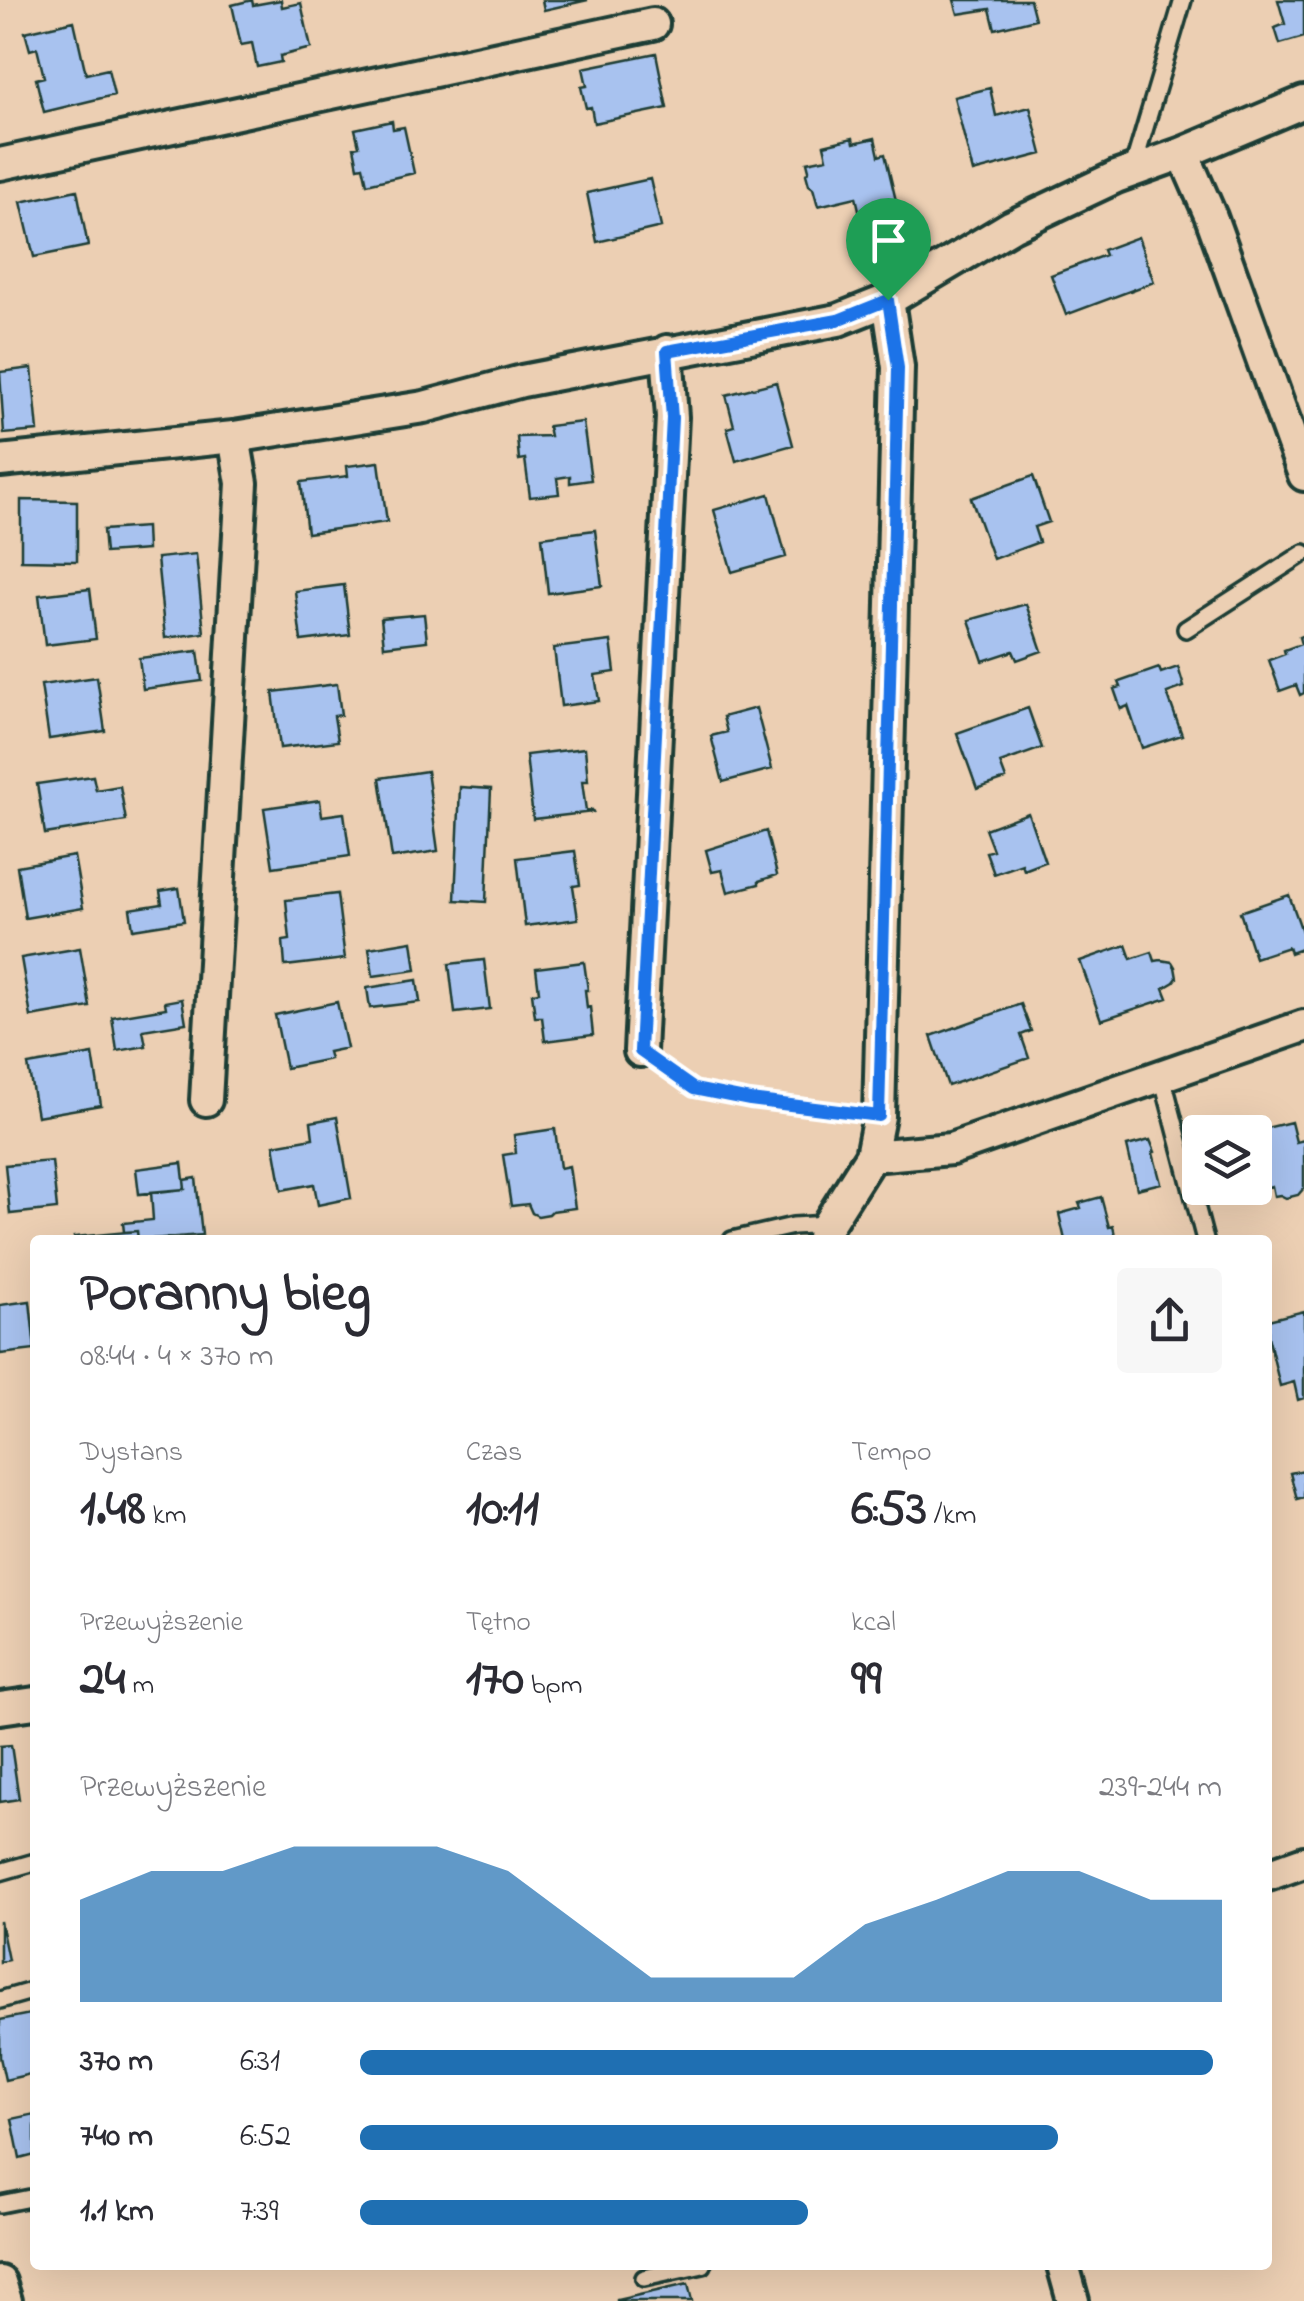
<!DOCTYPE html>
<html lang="pl">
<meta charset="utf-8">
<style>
:root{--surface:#fff;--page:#f7f7f7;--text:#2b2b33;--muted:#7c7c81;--accent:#1f6fb2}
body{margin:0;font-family:"Indie Flower",sans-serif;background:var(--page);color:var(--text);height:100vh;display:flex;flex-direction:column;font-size:38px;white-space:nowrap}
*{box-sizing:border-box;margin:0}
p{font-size:32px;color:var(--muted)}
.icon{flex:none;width:55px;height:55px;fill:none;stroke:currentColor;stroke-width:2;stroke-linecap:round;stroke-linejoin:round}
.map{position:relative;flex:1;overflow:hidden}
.side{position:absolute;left:30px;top:1235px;width:1242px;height:1035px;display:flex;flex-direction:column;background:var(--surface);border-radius:10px;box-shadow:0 10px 40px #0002}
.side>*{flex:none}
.controls{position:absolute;left:1182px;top:1115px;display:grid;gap:20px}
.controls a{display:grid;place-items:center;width:90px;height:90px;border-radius:10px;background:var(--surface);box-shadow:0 10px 40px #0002;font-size:50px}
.pin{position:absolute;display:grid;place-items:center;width:85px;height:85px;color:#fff;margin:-102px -42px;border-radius:50% 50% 50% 0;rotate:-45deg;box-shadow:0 0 10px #0007}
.pin .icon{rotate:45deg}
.round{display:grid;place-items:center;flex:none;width:105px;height:105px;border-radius:10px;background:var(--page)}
.head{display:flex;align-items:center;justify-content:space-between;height:170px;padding:0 50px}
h1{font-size:55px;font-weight:800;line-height:75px}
.figures{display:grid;grid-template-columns:repeat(3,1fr);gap:15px;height:170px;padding:10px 50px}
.figures div{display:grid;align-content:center}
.figures b{font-size:50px;font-weight:800}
.figures small{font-size:28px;font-weight:400}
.figures p{font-size:28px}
.chart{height:280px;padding:20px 50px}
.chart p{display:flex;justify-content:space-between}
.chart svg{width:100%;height:180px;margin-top:10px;fill:var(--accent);opacity:.7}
ul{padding:0 50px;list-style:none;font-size:32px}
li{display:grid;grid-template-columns:160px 120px 1fr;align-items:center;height:75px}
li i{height:25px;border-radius:12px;background:var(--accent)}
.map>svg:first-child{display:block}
</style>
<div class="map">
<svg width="1304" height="2301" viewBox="0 0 1304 2301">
<rect width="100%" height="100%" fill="#eccfb3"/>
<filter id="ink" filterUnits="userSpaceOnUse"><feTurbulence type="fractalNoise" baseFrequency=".01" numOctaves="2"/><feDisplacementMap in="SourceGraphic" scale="20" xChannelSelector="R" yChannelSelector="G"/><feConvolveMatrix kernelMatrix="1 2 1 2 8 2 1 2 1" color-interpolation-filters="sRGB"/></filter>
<g filter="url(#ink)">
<path fill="#a8c2ef" stroke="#1f3d34" stroke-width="2.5" d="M252,0L253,5L281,0L282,7L301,3L311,48L280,56L281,62L257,67L252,43L241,45L232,5Z
M542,0H588L544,10Z
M954,0H1030L1035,19L995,29L990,9L958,14Z
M1278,0H1304V37L1280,44L1275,28L1285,24Z
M74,21L86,74L108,69L114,95L44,112L36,79L44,77L37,48L30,50L25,32Z
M656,53L667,108L594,123L591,107L586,108L581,87L587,86L583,68Z
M990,88L996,116L1030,107L1042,154L973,172L954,97Z
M392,121L393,129L404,127L414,173L367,184L363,166L358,167L354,147L359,146L355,129Z
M853,138L854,143L875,138L879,156L885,154L897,205L860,214L856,197L818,206L813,188L809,185L806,174L809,170L807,162L827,158L824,145Z
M650,179L661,227L597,242L587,193Z
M77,190L88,246L34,257L21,202Z
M1138,237L1154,282L1066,315L1051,275L1105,255L1103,250Z
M32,368L38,431L4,434L0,372Z
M776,382L793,445L736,461L727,428L734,426L726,395Z
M583,422L591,480L570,483V476L557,478L559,494L530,497L525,459L519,460L517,437L550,436L548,426Z
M379,462L387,522L307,533L301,482L348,476L347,466Z
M1033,476L1049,522L1034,527L1039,542L993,559L971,498Z
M769,494L786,557L732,572L714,510Z
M21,500L77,501V561L21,560Z
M146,527L147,550L105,553L103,530Z
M595,530L602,586L548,593L542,537Z
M196,554L204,633L165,638L157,558Z
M344,585L350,635L301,641L295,591Z
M90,589L96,639L45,645L39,595Z
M1026,604L1042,651L1017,660L1013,651L983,661L969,620Z
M424,614L427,641L384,646L381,618Z
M1304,635V693L1300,695L1296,685L1280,691L1269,660L1285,654L1284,650L1301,644L1299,637Z
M611,641L615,672L595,675L599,701L561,706L554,648Z
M198,651L202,681L143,689L139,658Z
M1178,667L1184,687L1167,693L1182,735L1142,748L1128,706L1121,709L1114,689L1121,687L1119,682L1159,668L1161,673Z
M97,677L105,731L49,739L41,685Z
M337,684L341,715L334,716L338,741L280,748L273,692Z
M756,708L772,769L723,782L711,736L727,732L723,717Z
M1028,708L1042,748L1000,763L1006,779L977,789L957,733Z
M585,748L588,781H582L586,811L592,810L593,812L533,819L526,755Z
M427,771L438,851L392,858L380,778Z
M93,776L96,790L120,786L126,821L45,834L37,784Z
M460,787L491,789L486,902L455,900Z
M320,800L322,816L344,813L350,856L273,867L264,808Z
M1028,813L1045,862L1024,870L1022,864L994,874L986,852L993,850L985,829Z
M766,831L777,875L759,881V884L728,892L722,870L712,872L706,850Z
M575,851L580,885L573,886L578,919L525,926L517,858Z
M74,856L83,908L25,918L17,866Z
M179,888L184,921L133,929L130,909L162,904L160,891Z
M337,894L345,959L285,966L283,941L290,940L286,900Z
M1289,895L1304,937V948L1290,953L1288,947L1255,958L1240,912Z
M412,941L416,970L373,976L369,948Z
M1126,945L1131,959L1152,952L1155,961L1161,960L1172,962L1175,967L1177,978L1174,982L1164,988L1168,998L1101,1020L1080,961Z
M80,948L90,1007L31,1017L21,958Z
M484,960L490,1009L455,1013L449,964Z
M584,962L588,990H585L587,1008L590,1007L593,1035L545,1041L542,1017H535L532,993L539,992L536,968Z
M417,980L420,1002L370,1008L367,988Z
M182,999L186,1023L143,1030L146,1046L117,1051L112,1017L166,1008L165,1002Z
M337,1002L347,1048L328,1052L330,1059L286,1068L275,1015Z
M1021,1004L1031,1031L1021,1035L1029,1058L948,1086L931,1036Z
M93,1054L101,1105L37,1116L28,1065Z
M337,1117L351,1198L318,1205L314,1184L282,1190L274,1145L313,1138L311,1122Z
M1291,1122L1296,1142L1304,1140V1188L1298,1195L1286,1198L1280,1195L1274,1196L1272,1186L1253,1190L1252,1188H1255V1148L1262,1146L1258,1130Z
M555,1129L560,1168L569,1166L575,1208L552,1211L549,1214L538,1216L532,1213L528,1204L511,1206L503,1155L516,1153L514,1135Z
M1150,1140L1155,1152L1153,1153L1161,1183L1137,1189L1127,1146Z
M52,1161L57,1209L10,1214L5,1165Z
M182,1163L185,1189L139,1194L136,1169Z
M196,1178L202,1235L138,1240L137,1231L124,1232L123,1223L153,1220L151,1192L185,1189L184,1180Z
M1101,1197L1109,1227L1113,1226L1116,1240H1065L1059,1214L1081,1208L1079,1203Z
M137,1231L138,1240H75L74,1237Z
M30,1301L35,1350L0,1354V1305Z
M1304,1311V1398L1298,1400L1294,1382L1280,1386L1268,1336V1320Z
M1304,1470V1497L1297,1499L1290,1473Z
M11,1745L19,1799L0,1802V1746Z
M0,1921L8,1960L0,1962Z
M35,2013V2073L5,2080L0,2057V2020Z
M35,2114V2155L20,2159L12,2119Z
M688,2284L692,2301H617V2300Z"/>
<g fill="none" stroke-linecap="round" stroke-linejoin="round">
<defs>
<path id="lane" d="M1132,171L1183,0
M1186,629L1304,553
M1162,1076L1205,1240
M732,1240L793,1226L828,1224
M0,1872L35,1862
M0,2000L35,1990
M0,2204L35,2197
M644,2278L703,2265"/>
<path id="street" d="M1183,153L1211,217L1304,475
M0,164L653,24
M0,461L234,437L424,407L522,381L838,320L888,300L1012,226L1116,177L1183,153L1304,102
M640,1051L672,417L667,351
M206,1100L242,483L234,437
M871,1156L951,1149L1304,1026
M822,1240L828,1224L871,1156L879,1116L898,367L888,300
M0,1708L35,1703
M1268,1875L1304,1862
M1063,2265L1073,2301
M0,2282L6,2301"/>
</defs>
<use href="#lane" stroke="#1f3d34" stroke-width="22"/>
<use href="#street" stroke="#1f3d34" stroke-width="38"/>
<path stroke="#1f3d34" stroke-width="6" stroke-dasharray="10 8" stroke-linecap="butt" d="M664,1068L694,1089L751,1100L848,1112"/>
<use href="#lane" stroke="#eccfb3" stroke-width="15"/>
<use href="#street" stroke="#eccfb3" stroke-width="30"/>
</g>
</g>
<g fill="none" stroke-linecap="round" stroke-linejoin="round" filter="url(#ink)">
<defs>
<path id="route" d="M888,300L898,368L879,1116L750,1100L694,1089L640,1051L672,418L667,351L838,320Z"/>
</defs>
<use href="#route" stroke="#fff" stroke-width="20"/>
<use href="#route" stroke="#1a73e8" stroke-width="12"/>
</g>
</svg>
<div class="controls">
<a><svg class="icon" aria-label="layers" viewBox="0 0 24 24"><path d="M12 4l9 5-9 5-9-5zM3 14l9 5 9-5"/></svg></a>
</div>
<div class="pin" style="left:888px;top:300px;background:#1e9e55"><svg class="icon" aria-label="arrive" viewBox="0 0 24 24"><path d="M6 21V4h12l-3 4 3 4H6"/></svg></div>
<section class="side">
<div class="head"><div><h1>Poranny bieg</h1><p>08:44 · 4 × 370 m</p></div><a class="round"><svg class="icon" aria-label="share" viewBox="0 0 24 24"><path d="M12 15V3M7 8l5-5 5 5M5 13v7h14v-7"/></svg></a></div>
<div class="figures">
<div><p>Dystans</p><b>1.48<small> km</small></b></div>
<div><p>Czas</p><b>10:11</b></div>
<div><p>Tempo</p><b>6:53<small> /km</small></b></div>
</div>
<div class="figures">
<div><p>Przewyższenie</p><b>24<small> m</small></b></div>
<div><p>Tętno</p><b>170<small> bpm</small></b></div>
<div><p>kcal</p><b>99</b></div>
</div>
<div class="chart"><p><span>Przewyższenie</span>239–244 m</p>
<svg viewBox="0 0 160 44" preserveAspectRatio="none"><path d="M0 44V19L10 12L20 12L30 6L40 6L50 6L60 12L70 25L80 38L90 38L100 38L110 25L120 19L130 12L140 12L150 19L160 19V44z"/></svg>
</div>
<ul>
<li><b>370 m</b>6:31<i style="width:99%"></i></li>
<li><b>740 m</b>6:52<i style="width:81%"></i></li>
<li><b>1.1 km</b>7:39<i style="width:52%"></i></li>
</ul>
</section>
</div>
